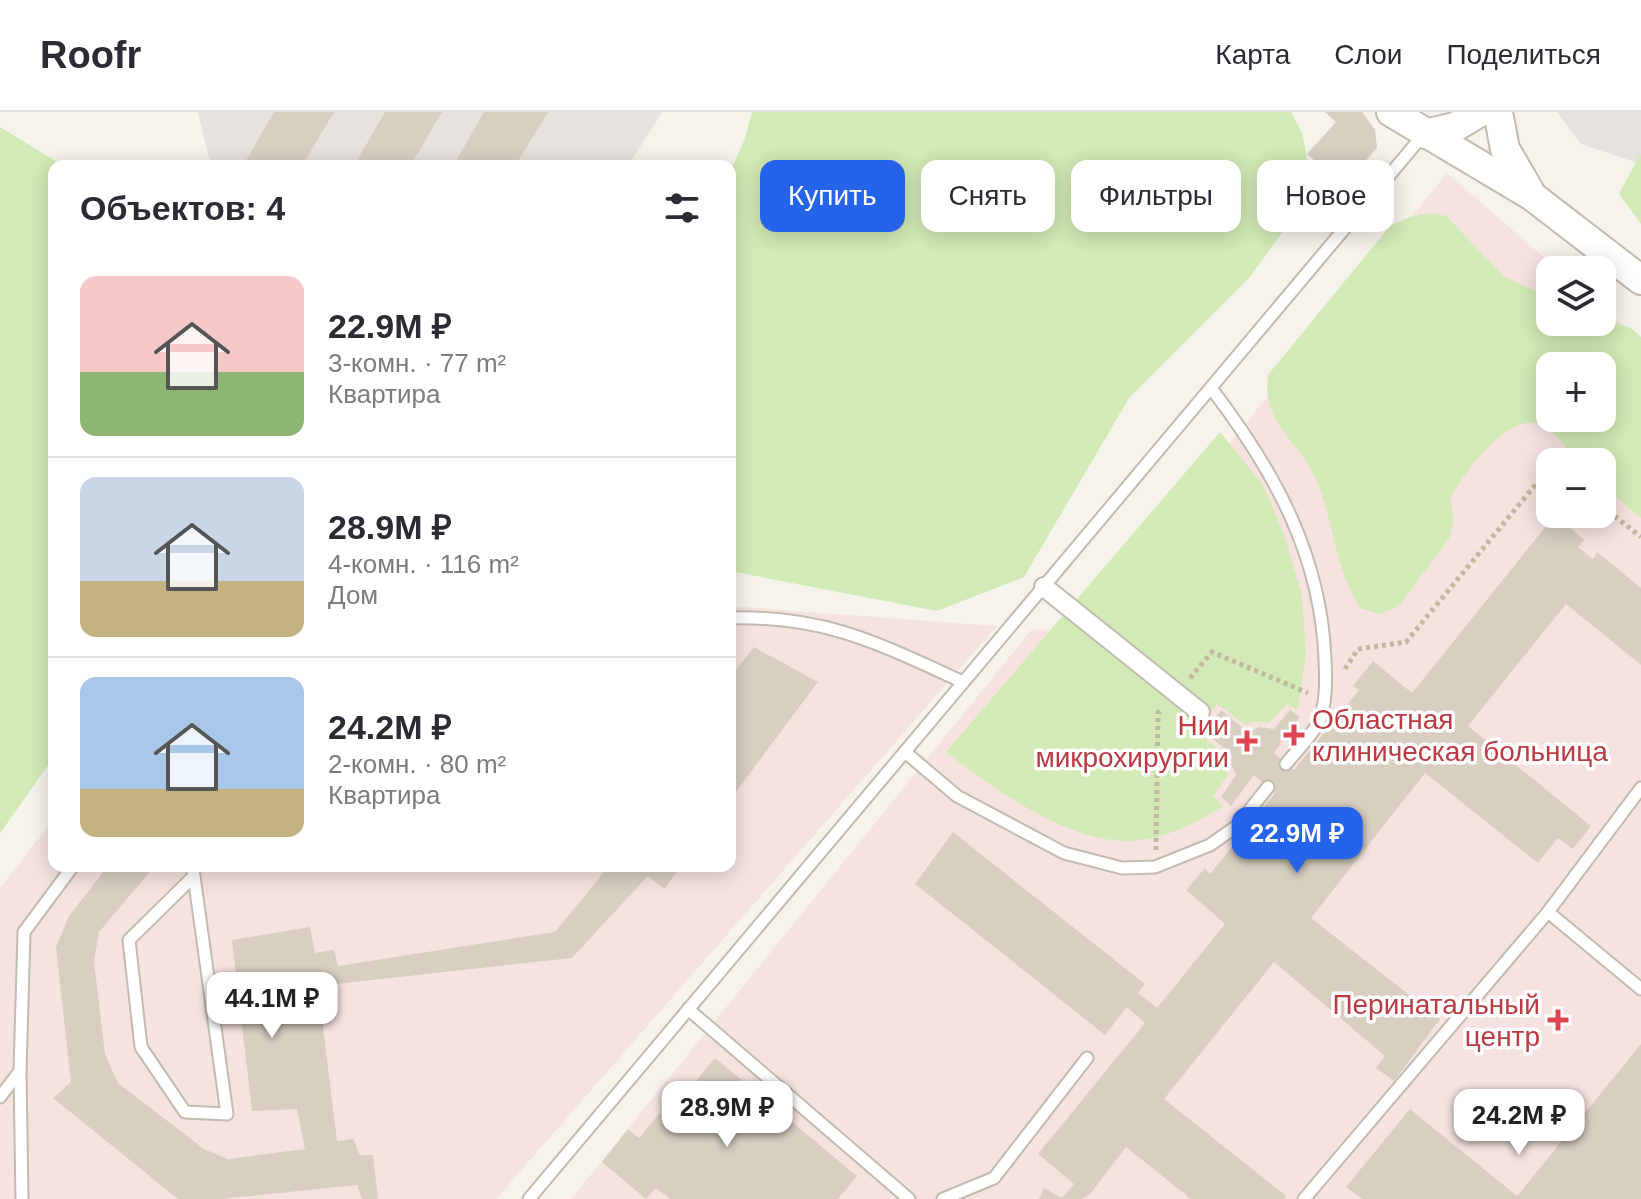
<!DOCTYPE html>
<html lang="ru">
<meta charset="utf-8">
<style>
body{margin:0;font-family:Arial,sans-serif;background:#f7f7f7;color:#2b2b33;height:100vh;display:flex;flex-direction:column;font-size:30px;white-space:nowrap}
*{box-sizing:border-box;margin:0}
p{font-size:26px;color:#7c7c81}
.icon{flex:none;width:44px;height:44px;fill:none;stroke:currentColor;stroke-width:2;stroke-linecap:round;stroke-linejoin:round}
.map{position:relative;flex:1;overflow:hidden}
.panel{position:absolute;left:48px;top:48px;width:688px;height:712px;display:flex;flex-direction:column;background:#fff;border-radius:16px;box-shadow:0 4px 20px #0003}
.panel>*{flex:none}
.banner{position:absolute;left:760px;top:48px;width:760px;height:72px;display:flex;gap:16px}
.fabs{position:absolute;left:1536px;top:144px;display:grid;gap:16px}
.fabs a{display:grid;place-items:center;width:80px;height:80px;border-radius:16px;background:#fff;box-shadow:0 4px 20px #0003;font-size:40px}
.price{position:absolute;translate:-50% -68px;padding:0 18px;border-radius:16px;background:#fff;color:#222;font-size:26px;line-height:52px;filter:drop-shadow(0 2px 4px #0008)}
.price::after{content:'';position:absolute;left:50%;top:48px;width:24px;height:18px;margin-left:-12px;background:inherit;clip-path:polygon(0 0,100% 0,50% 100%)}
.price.on{background:#2563eb;color:#fff}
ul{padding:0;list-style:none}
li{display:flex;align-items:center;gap:24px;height:200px;padding:0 32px}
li+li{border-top:2px solid #e1e1e2}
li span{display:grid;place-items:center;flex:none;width:224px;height:160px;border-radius:16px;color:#555}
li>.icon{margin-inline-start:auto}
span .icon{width:96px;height:96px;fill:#fffc;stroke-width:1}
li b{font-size:34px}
h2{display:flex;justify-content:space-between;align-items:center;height:96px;padding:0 32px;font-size:34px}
.chip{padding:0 28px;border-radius:16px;background:#fff;box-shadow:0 4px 20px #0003;font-size:28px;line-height:72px}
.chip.on{background:#2563eb;color:#fff}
header{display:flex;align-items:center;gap:48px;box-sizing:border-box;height:112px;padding:0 40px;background:#fff;border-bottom:2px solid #e1e1e2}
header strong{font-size:38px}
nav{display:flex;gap:44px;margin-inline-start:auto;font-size:28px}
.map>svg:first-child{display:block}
</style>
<header>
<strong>Roofr</strong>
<nav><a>Карта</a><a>Слои</a><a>Поделиться</a></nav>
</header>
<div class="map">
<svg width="1641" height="1087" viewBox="0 0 1641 1087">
<rect width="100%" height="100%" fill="#f6f3ec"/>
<g fill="#e6e2dd">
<polygon points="198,0 662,0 628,54 211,54"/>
<polygon points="1557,0 1641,0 1641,52 1581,32"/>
</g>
<g fill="#f6e3e0" fill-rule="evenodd">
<path d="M1447,61L1559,158H1550V210H1602V195L1641,229V1087H571L1032,517L1078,520ZM1550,254H1602V306H1550ZM1550,350H1602V402H1550Z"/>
<polygon points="730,494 997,514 496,1087 0,1087 0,776 54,707 54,754 730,754"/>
</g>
<g fill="#d2eab5" fill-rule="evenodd">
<polygon points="752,0 1291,0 1302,21 1313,78 1249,166 1129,286 1024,465 937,499 730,459 730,60 745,26"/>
<polygon points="0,15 64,54 54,54 54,645 0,721"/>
<polygon points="1640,43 1641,43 1641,112 1619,82"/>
<path d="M1433,101L1446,104L1505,165L1550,186V210H1602V207L1631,216L1641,225V406L1602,373V350H1577C1567,338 1553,314 1537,311C1504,304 1464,362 1450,386L1454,408L1449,427L1398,495L1379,502L1360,496C1335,457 1334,410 1316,367C1299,328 1261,312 1268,263L1390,114L1412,104ZM1602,254V306H1550V254Z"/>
<path d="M1220,320L1263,373L1285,425L1302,484L1306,544L1297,598L1287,592L1269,611L1253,609L1246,613L1217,592L1196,618L1224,642V656L1228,663L1213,684L1223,694C1196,711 1165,727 1132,729C1069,732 994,677 946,640Z"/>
</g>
<g fill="#d8cfc1">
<polygon points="274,0 334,0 302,54 243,54"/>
<polygon points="385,0 442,0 410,54 354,54"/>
<polygon points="484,0 548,0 515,54 453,54"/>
<polygon points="1325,0 1362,0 1375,18 1377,36 1343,74 1307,42 1336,10"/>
<polygon points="1555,403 1584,428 1578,435 1593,447 1597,440 1641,476 1641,553 1566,492 1468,614 1591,714 1573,737 1558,726 1538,751 1425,661 1311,806 1440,907 1394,969 1376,956 1385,944 1274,850 1164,987 1286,1084 1284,1087 1191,1087 1126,1035 1091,1081 1082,1087 1039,1087 1044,1076 1062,1086 1074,1072 1038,1042 1145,911 1127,895 1105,923 915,772 953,720 1145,872 1138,881 1157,896 1225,812 1186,778 1205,756 1210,762 1275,681 1254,663 1231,694 1221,685 1236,663 1231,653 1232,643 1205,620 1221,598 1248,620 1259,615 1274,617 1290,598 1300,605 1274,641 1294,658 1359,578 1353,574 1373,549 1412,581"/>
<polygon points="754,535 818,570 730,688 730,565"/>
<polygon points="108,754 153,756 99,820 94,849 105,942 118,971 204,1037 228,1047 305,1037 297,997 252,999 232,828 310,815 315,841 334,838 338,854 555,820 609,754 681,754 664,777 648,764 572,846 318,874 337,1029 354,1027 359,1043 373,1043 378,1087 362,1087 357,1073 221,1087 178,1087 53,986 71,970 56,835 69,804"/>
<polygon points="1641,932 1641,1087 1362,1087 1346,1075 1410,997 1517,1084"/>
<polygon points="715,946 857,1064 838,1087 670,1087 656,1076 646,1087 602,1050 628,1017 639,1026 660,1001 666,1006"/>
</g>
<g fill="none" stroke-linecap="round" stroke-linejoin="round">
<g stroke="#c2bbae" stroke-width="15">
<g id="service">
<path d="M1211,276C1273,357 1321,442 1325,547C1326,567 1327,595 1317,613C1309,627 1296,639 1286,652"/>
<path d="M730,506C825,503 880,532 963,570"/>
<polyline points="905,640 957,684 1064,741 1122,756 1155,755 1210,733 1237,714 1268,675"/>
<polyline points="192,754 194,764 227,1002 185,1000 141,935 129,828 194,764"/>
<polyline points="1548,800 1641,877"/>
<polyline points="688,897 909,1087"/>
<polyline points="0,985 20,959"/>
<polyline points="22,1087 20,959 24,820 73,754"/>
<polyline points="529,1087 1424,22"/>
<polyline points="943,1087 994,1066 1087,946"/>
<polyline points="1304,1087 1548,800 1641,676"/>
</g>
</g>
<g stroke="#c2bbae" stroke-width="22">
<polyline id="pedestrian" points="1044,475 1200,600"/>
</g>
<g stroke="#c2bbae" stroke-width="32">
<g id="tertiary">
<polyline points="1391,0 1532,84 1641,168"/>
<polyline points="1498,0 1505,37 1530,80"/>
<polyline points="1425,22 1455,15 1480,0"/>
</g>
</g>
<g stroke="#c4b79f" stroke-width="5" stroke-dasharray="4 4" stroke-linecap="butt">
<polyline points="1602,394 1641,425"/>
<polyline points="1345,557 1358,537 1406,530 1550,355"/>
<polyline points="1190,566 1212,540 1308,581"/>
<polyline points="1156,738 1158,601 1162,597"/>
</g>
<use href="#service" stroke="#fff" stroke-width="11"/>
<use href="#pedestrian" stroke="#fff" stroke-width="18"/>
<use href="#tertiary" stroke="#fff" stroke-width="28"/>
</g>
<g fill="#e0444e" stroke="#fff" stroke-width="3">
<path d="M1290 611h8v8h8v8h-8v8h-8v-8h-8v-8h8z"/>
<path d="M1243 617h8v8h8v8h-8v8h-8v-8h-8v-8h8z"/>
<path d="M1554 896h8v8h8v8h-8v8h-8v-8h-8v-8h8z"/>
</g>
<g text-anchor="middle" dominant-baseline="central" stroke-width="7" stroke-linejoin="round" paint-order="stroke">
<g font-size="28" fill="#be3a42" stroke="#fff" text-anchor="end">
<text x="1312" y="607" text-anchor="start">Областная<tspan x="1312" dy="32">клиническая больница</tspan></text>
<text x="1229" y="613">Нии<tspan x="1229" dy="32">микрохирургии</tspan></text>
<text x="1540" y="892">Перинатальный<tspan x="1540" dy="32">центр</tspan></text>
</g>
</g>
</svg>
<div class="fabs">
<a><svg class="icon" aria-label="layers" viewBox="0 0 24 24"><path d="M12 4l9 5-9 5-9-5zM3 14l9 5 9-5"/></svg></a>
<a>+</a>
<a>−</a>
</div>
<b class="price on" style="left:1297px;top:763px">22.9M ₽</b>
<b class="price" style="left:272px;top:928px">44.1M ₽</b>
<b class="price" style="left:727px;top:1037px">28.9M ₽</b>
<b class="price" style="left:1519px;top:1045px">24.2M ₽</b>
<div class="banner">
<a class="chip on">Купить</a>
<a class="chip">Снять</a>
<a class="chip">Фильтры</a>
<a class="chip">Новое</a>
</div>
<section class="panel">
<h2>Объектов: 4<svg class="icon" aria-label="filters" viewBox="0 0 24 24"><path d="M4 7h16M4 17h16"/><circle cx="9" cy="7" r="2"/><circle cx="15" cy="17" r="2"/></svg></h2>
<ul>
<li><span style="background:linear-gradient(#f6c9c9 60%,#8fb573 0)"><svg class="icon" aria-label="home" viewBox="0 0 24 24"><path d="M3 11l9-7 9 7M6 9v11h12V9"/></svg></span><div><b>22.9M ₽</b><p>3-комн. · 77 m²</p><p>Квартира</p></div></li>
<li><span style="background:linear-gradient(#c9d6e8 65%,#c2b280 0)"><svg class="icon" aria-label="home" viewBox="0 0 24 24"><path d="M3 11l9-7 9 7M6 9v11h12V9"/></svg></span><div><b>28.9M ₽</b><p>4-комн. · 116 m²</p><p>Дом</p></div></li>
<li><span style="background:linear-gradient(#a9c7e8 70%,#c2b280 0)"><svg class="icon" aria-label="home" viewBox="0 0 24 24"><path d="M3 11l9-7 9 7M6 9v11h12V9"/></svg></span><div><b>24.2M ₽</b><p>2-комн. · 80 m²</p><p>Квартира</p></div></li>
</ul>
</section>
</div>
